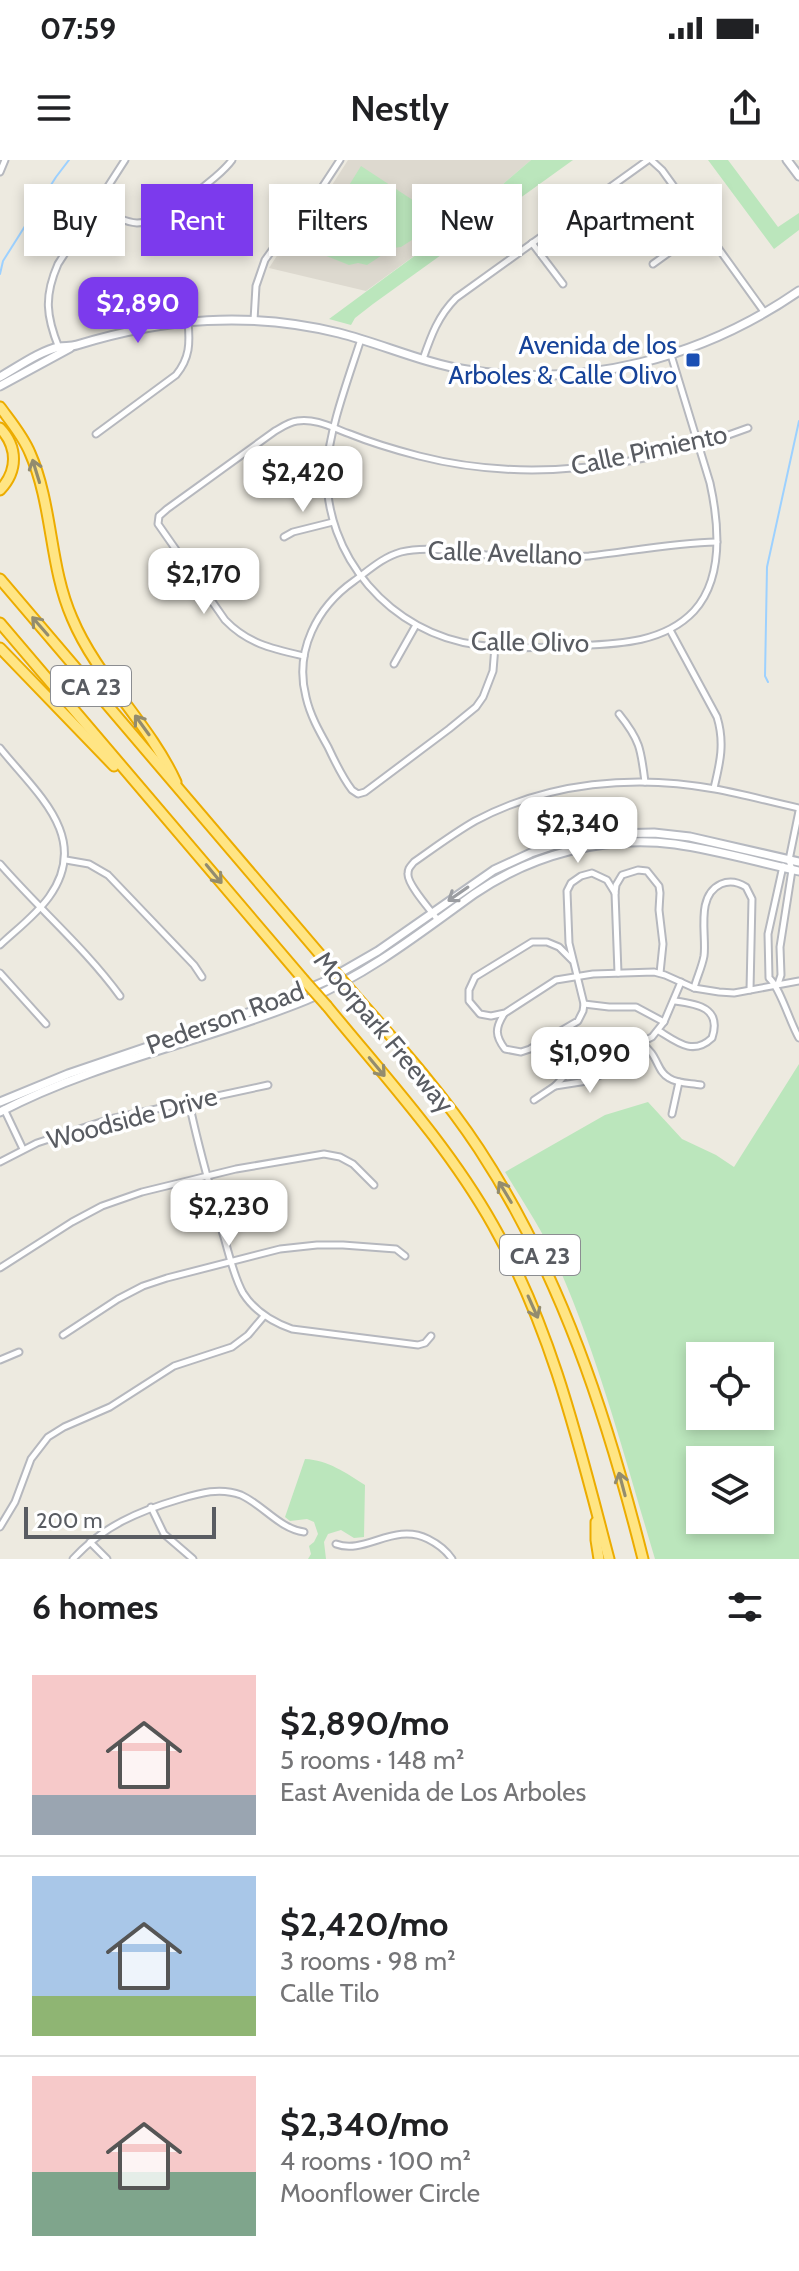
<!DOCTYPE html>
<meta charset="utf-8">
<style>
body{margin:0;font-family:Cabin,sans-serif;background:#f2f2f2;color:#202124;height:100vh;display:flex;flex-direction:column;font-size:30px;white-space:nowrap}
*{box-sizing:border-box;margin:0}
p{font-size:26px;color:#757577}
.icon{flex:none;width:44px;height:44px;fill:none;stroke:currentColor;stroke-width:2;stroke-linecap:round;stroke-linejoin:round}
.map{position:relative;height:1399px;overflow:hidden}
.drawer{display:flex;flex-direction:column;background:#fff;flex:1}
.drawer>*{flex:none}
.guide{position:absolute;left:24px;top:24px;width:752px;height:72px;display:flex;gap:16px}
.fabs{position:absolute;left:686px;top:1182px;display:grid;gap:16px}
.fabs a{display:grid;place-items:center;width:88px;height:88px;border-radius:0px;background:#fff;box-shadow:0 4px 12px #0003;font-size:40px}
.scale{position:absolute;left:24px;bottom:20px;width:192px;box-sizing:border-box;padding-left:8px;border:4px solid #595c62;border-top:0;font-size:22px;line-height:28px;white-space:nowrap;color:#595c62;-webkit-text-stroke:6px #fff;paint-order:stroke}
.price{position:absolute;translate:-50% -68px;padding:0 18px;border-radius:16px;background:#fff;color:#222;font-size:26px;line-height:52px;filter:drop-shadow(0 2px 4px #0008)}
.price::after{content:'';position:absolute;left:50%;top:48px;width:24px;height:18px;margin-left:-12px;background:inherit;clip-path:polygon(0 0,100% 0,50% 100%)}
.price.selected{background:#7c3aed;color:#fff}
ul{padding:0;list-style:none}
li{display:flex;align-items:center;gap:24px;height:200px;padding:0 32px}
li+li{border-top:2px solid #e0e0e0}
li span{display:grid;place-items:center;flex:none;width:224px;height:160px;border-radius:0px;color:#555}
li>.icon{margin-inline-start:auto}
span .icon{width:96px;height:96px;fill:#fffc;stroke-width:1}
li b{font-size:34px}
h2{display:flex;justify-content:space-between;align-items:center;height:96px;padding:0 32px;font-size:34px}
.tag{padding:0 28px;border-radius:0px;background:#fff;box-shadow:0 4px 12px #0003;font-size:28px;line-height:72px}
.tag.selected{background:#7c3aed;color:#fff}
.status{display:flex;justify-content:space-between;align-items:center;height:56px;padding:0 40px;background:#fff;direction:ltr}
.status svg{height:22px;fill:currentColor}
header{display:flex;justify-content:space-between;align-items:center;height:104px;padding:0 32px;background:#fff;font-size:36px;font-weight:600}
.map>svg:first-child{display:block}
</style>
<div class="status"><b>07:59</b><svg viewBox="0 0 49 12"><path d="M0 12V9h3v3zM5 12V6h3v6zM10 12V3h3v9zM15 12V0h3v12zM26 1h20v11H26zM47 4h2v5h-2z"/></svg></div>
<header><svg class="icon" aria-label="menu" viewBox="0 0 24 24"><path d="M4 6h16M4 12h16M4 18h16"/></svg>Nestly<svg class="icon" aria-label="share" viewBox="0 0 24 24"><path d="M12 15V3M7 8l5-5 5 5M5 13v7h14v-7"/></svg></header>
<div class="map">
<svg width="799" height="1399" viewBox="0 0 799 1399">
<rect width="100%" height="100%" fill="#edeae0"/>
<polygon fill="#ddd9cf" points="348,0 531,0 451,69 366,131 269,108 282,88 304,69"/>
<g fill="#bbe6bc" fill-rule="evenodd">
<polygon points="531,0 573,0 373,144 355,158 351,165 329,159 451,69"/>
<polygon points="708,0 728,0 778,67 799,53 799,70 774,89"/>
<polygon points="361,6 437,56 429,67 415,78 401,87 393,88 367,105 358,103 349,105 324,95 317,90 315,80"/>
<path d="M799,904V1399H655C625,1299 599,1198 557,1103C543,1071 523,1042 505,1012L605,955L648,942L682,979L716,995L734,1007ZM700,1196H760V1256H700ZM700,1300H760V1360H700Z"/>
<path d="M305,1299C328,1300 346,1313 365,1325L364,1377L354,1378L341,1370L328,1374L324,1382L326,1399H308L311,1394L309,1386L314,1382L318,1374L314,1362L307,1359L290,1361L285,1357Z"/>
</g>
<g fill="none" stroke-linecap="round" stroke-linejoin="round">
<g stroke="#9dd1ff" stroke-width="2">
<polyline points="0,114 3,101 56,17 69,0"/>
<polyline points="768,522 765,516 767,407 799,261"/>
</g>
<g stroke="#b6b8be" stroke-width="9">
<g id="street">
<polyline points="651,0 662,10 765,153"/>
<polyline points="0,12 5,0"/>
<path d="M96,45C109,52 122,62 137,63C160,63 219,18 232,0"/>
<polyline points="532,83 563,124"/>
<polyline points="653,104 703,68"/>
<polyline points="254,160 256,126 265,100 275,86 302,58 340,0"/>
<path d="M361,179C349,217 329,269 327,308C323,396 391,474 478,485C507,489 539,488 569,486C612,484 662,485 694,451C724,418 719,364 710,323L671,195"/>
<path d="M59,188C46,156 44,136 58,104L125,0"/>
<path d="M423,199C431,176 438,156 456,138L648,0"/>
<path d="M96,274L176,215C190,198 190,183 188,162"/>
<polyline points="284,377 293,372 333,362"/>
<path d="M670,470L717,557C725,583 720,603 714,628"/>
<path d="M495,486L493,511L483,537L476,547L449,569L365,632L358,634L352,630C342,617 335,602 328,587C319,571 310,555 306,537C294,491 317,447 354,421C369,410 383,397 401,392C435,383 485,398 522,398C544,397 567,398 589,396C632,391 674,383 717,382"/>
<path d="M304,496C273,489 248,484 225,460L158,364L159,356L167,349L275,271C282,267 289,262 297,261C316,258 333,268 350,274C372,283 396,290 419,296C528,324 644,307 748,268"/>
<polyline points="394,504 416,465"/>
<path d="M619,554C640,580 641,589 645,622"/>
<path d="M0,588C36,633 92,677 49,737C36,755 16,770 0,785"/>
<polyline points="66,700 89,704 108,715 194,805 202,817"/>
<path d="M0,704C39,749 85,788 120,836"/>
<path d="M783,706L768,774L769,818C780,827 790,863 799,878"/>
<path d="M438,760C431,751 407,724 408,714C408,708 410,707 414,702C434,688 454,673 475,661C548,622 635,614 715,629C743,634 771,642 799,648"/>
<polyline points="572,800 559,787 547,782 532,782 475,817 469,830 469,841 480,854 491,856 505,853 556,820 593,814 654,812 665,815 694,828 719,832 734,833 799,821"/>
<polyline points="0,813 46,864"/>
<polyline points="618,813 615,733 616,725 622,715 638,710 647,711 659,726 660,733 659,750 663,784 660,813"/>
<polyline points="778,824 781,815 780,787 792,710 789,700 799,651"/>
<path d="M694,828C697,817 702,807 704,796C707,775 695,736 721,724C730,720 738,722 746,727L752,739L750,830"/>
<polyline points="584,844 609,847 636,847 664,862"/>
<path d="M504,854C495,868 495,876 505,889L521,892L530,889L578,861L583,851L584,844L569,783L567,731L571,723L581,716L592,713L607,720L615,733"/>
<path d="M659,871C677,882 693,896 712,878C722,848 698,844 675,841"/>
<path d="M641,883C659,895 656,911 669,918C678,924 691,923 701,925"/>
<polyline points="555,926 587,921 605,913 630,894 640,883 652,877 664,862 681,822"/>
<polyline points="534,940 555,926 569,911 582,904 600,902 613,908"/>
<path d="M189,942C198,987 211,1030 223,1074C229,1093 233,1115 243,1133C255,1152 272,1162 292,1169L418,1185L425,1183L431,1176"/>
<polyline points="4,949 23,989"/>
<polyline points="672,954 679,922"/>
<polyline points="0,1002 37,983 110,959 268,925"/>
<polyline points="0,1108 72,1062 102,1046 142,1032 236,1009 324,994 340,997 353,1004 374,1025"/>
<polyline points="63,1175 118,1139 143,1126 167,1118 280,1089 317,1085 343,1085 396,1089 405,1096"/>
<polyline points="0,1200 19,1192"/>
<polyline points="151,1347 164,1374 193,1399"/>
<polyline points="0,1367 15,1342 31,1299 48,1277 64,1267 110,1247 174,1206 232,1187 248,1175 264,1156"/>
<polyline points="90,1382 107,1399"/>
<path d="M336,1384C365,1395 394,1362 428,1379C438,1384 446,1390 452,1399"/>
<path d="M73,1399C103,1366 139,1351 180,1339C200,1333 220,1327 241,1335C263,1345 280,1369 304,1372"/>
</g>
</g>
<g stroke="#b6b9c0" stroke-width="11">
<g id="secondary">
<polyline points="787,0 799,16"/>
<path d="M0,217C18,207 40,191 59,187C66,186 71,187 77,185C165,158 249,151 339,173C382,184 423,203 467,210C584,229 702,198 799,131"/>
<polyline points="0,226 70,188"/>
<polyline points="0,942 68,914 268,846 326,821 378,791 494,710 531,693 561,683 609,674 654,673 690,677 799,702"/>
<path d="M0,952C95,902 206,881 306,840C368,814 420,773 474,734C532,694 605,675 675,684C717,690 758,702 799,711"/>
</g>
</g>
<g stroke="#ecac00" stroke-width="13">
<g id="highway">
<path d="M0,247C11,262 23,276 30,293C53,345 49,406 72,458C97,518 149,563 176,622"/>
<path d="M0,268C18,287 18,311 0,330"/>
<polyline points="0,419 329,805"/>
<polyline points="0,463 303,819"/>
<polyline points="0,488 114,606"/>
<path d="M353,833C397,883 443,934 479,989C561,1114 607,1256 643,1399"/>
<path d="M327,846C385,917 448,985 493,1065C552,1169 579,1285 609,1399"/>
<polyline points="596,1362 596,1380 599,1399"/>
</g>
</g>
<use href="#street" stroke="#fff" stroke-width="5"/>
<use href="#secondary" stroke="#fff" stroke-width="7"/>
<use href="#highway" stroke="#ffe584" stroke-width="9"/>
<g stroke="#ecac00" stroke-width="13" stroke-linecap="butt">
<g id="highway-bridge">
<polyline points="329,805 353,833"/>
<polyline points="303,819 327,846"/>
</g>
</g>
<use href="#highway-bridge" stroke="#ffe584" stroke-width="9"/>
</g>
<defs><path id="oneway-shaft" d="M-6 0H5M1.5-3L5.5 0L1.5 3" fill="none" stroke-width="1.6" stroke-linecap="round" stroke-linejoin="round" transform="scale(2)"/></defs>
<g stroke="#938c6e">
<use href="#oneway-shaft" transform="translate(36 311) rotate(-107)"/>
<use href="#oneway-shaft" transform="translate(40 466) rotate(-131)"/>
<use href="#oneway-shaft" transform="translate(142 565) rotate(-126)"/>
<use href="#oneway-shaft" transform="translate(214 714) rotate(50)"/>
<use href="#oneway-shaft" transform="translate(377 907) rotate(50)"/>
<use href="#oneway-shaft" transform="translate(505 1032) rotate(-121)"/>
<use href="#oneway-shaft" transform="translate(533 1147) rotate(66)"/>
<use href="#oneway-shaft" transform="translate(622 1324) rotate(-105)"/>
</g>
<use stroke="#9b9da1" href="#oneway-shaft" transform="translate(458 734) rotate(145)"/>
<rect fill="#1a4fb4" stroke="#fff" stroke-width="3" x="685" y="192" width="16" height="16" rx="4"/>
<g text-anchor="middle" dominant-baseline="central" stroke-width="7" stroke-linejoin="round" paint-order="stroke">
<g fill="#fff" stroke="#8b8d91" stroke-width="2">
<rect x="51" y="506" width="80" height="40" rx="6"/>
<rect x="500" y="1075" width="80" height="40" rx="6"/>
</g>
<g font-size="24" font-weight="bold" fill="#595c62">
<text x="91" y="526">CA 23</text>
<text x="540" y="1095">CA 23</text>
</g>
<g font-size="26" fill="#164399" stroke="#fff" text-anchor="end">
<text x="677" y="185">Avenida de los<tspan x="677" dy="30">Arboles &amp; Calle Olivo</tspan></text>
</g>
<g font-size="26" fill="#595c62" stroke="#fff">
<text transform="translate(649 290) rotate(-12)">Calle Pimiento</text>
<text transform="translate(505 393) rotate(2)">Calle Avellano</text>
<text transform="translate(530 482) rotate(1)">Calle Olivo</text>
<text transform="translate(225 858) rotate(-20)">Pederson Road</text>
<text transform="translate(384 872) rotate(50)">Moorpark Freeway</text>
<text transform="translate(132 958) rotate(-15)">Woodside Drive</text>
</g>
</g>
</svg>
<div class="fabs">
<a><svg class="icon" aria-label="locate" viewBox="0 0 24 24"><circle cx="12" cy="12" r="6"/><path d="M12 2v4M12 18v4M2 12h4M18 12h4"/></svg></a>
<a><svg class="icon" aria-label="layers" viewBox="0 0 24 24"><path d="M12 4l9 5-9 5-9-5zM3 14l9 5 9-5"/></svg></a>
</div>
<div class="scale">200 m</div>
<b class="price selected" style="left:138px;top:185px">$2,890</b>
<b class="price" style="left:303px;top:354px">$2,420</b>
<b class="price" style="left:204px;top:456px">$2,170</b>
<b class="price" style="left:578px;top:705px">$2,340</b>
<b class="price" style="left:590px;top:935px">$1,090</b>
<b class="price" style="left:229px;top:1088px">$2,230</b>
<div class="guide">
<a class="tag">Buy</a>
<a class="tag selected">Rent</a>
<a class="tag">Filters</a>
<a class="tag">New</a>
<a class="tag">Apartment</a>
</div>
</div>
<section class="drawer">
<h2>6 homes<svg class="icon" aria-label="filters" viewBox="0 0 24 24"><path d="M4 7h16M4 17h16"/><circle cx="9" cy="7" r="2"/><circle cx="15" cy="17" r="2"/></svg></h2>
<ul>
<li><span style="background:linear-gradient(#f6c9c9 75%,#9aa5b1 0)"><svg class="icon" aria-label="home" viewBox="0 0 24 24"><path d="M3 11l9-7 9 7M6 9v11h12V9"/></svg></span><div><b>$2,890/mo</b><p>5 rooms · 148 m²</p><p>East Avenida de Los Arboles</p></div></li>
<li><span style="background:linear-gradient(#a9c7e8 75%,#8fb573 0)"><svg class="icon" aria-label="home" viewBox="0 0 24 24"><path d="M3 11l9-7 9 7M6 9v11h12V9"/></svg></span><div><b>$2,420/mo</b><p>3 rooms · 98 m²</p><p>Calle Tilo</p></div></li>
<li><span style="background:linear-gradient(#f6c9c9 60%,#7fa58c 0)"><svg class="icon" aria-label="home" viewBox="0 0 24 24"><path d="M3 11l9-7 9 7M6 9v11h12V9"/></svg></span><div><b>$2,340/mo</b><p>4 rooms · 100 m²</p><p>Moonflower Circle</p></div></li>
</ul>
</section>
